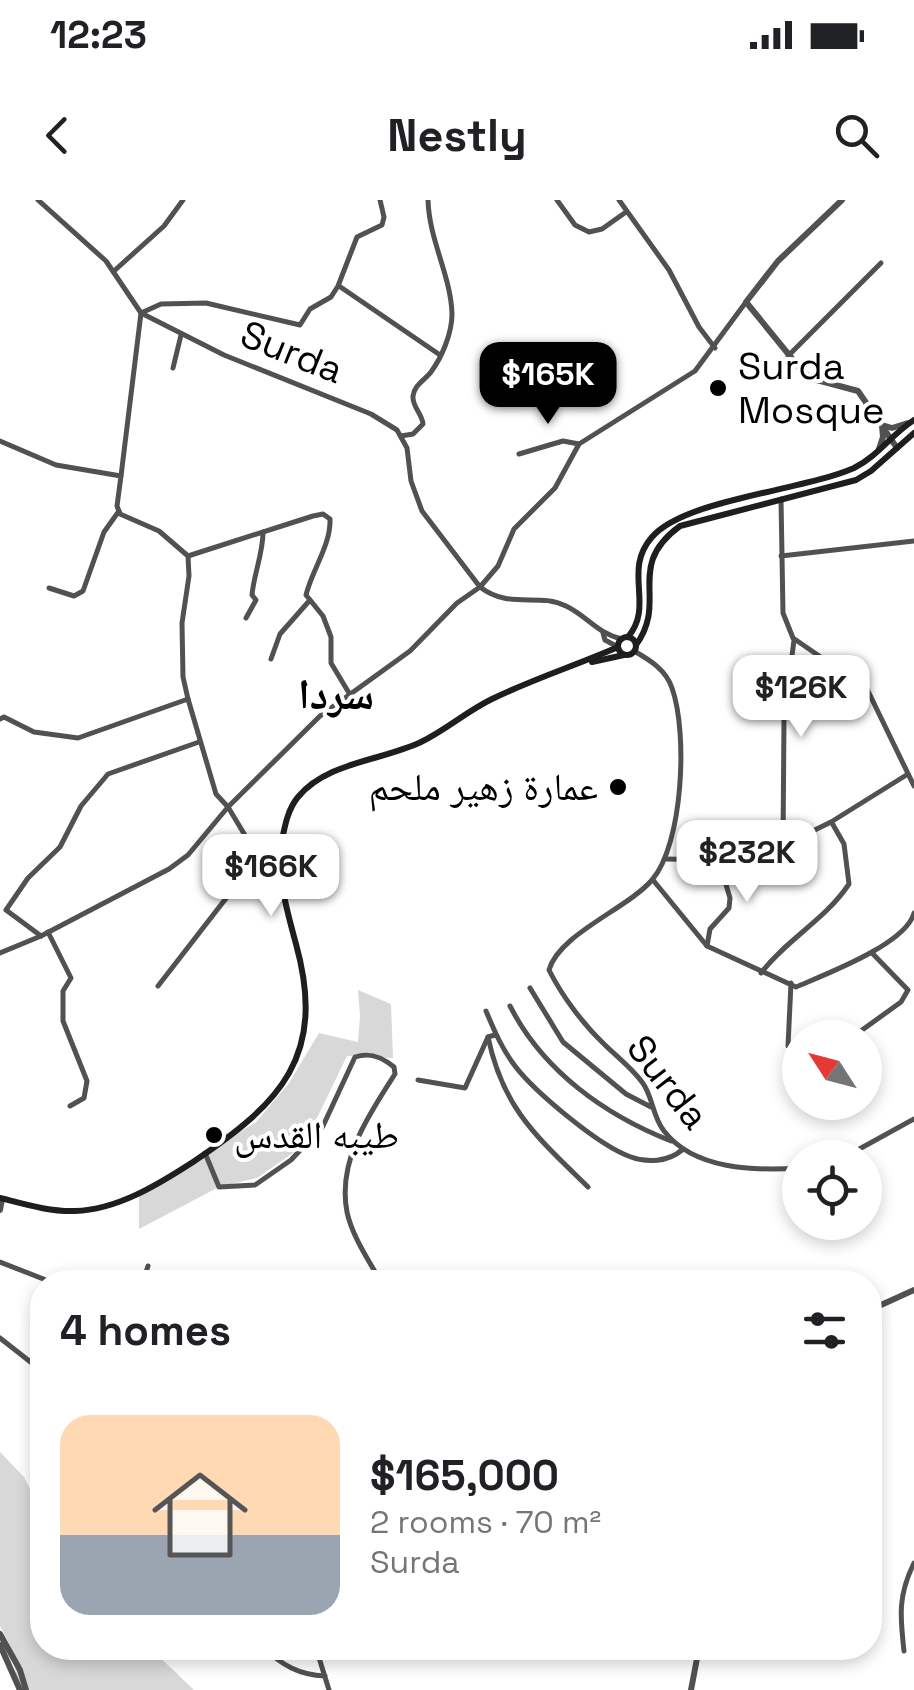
<!DOCTYPE html>
<meta charset="utf-8">
<style>
body{margin:0;font-family:"Space Grotesk","Noto Naskh Arabic",sans-serif;background:#f2f2f2;color:#202124;height:100vh;display:flex;flex-direction:column;font-size:38px;white-space:nowrap}
*{box-sizing:border-box;margin:0}
p{font-size:32px;color:#757577}
.icon{flex:none;width:55px;height:55px;fill:none;stroke:currentColor;stroke-width:2;stroke-linecap:round;stroke-linejoin:round}
.map{position:relative;flex:1;overflow:hidden}
.details{position:absolute;left:30px;top:1070px;width:852px;height:390px;display:flex;flex-direction:column;background:#fff;border-radius:40px;box-shadow:0 5px 15px #0003}
.details>*{flex:none}
.needle{width:65px;rotate:306deg}
.fabs{position:absolute;left:782px;top:820px;display:grid;gap:20px}
.fabs a{display:grid;place-items:center;width:100px;height:100px;border-radius:50%;background:#fff;box-shadow:0 5px 15px #0003;font-size:50px}
.price{position:absolute;translate:-50% -85px;padding:0 22px;border-radius:20px;background:#fff;color:#222;font-size:32px;line-height:65px;filter:drop-shadow(0 2px 5px #0008)}
.price::after{content:'';position:absolute;left:50%;top:60px;width:30px;height:22px;margin-left:-15px;background:inherit;clip-path:polygon(0 0,100% 0,50% 100%)}
.price.on{background:#000;color:#fff}
ul{padding:0;list-style:none}
li{display:flex;align-items:center;gap:30px;height:250px;padding:0 30px}
li+li{border-top:2px solid #e0e0e0}
li span{display:grid;place-items:center;flex:none;width:280px;height:200px;border-radius:30px;color:#555}
li>.icon{margin-inline-start:auto}
span .icon{width:120px;height:120px;fill:#fffc;stroke-width:1}
li b{font-size:42px}
h2{display:flex;justify-content:space-between;align-items:center;height:120px;padding:0 30px;font-size:42px}
.status{display:flex;justify-content:space-between;align-items:center;height:70px;padding:0 50px;background:#fff;direction:ltr}
.status svg{height:28px;fill:currentColor}
header{display:flex;justify-content:space-between;align-items:center;height:130px;padding:0 30px;background:#fff;font-size:45px;font-weight:800}
.map>svg:first-child{display:block}
</style>
<div class="status"><b>12:23</b><svg viewBox="0 0 49 12"><path d="M0 12V9h3v3zM5 12V6h3v6zM10 12V3h3v9zM15 12V0h3v12zM26 1h20v11H26zM47 4h2v5h-2z"/></svg></div>
<header><svg class="icon" aria-label="back" viewBox="0 0 24 24"><path d="M15 5l-7 7 7 7"/></svg>Nestly<svg class="icon" aria-label="search" viewBox="0 0 24 24"><circle cx="10" cy="10" r="6"/><path d="M15 15l6 6"/></svg></header>
<div class="map">
<svg width="914" height="1490" viewBox="0 0 914 1490">
<rect width="100%" height="100%" fill="#fff"/>
<g fill="#d8d8d8">
<polygon points="358,790 391,804 393,858 347,856 316,920 293,953 257,978 219,987 139,1029 139,993 256,922 289,883 319,833 358,842 360,816"/>
<polygon points="0,1252 24,1277 42,1313 42,1448 150,1448 194,1490 19,1490 11,1447 0,1426"/>
</g>
<g fill="none" stroke-linecap="round" stroke-linejoin="round">
<g stroke="#515151" stroke-width="5">
<path d="M38,0L106,61L141,113L224,155L371,214L397,230L407,248L411,281L422,311L480,387C510,410 538,392 566,406C587,416 598,434 622,439"/>
<polyline points="557,0 575,25 589,32 602,29 626,12"/>
<polyline points="619,0 669,70 699,127 715,148"/>
<polyline points="114,71 164,26 183,0"/>
<polyline points="339,86 440,155"/>
<polyline points="788,156 881,63"/>
<polyline points="173,168 181,135"/>
<path d="M401,236L413,234L423,224C422,213 412,207 413,196C414,185 425,180 431,172C442,157 452,133 452,114C451,76 429,40 428,0"/>
<polyline points="0,241 56,265 121,276 117,306 120,314 159,331 188,356 189,376 182,423 183,477 188,499 216,594 228,607 258,657 280,653"/>
<polyline points="519,254 563,241 579,244"/>
<polyline points="121,276 141,113 161,104 206,103 300,125 310,109 331,97 338,86 357,37 382,25 384,17 380,0"/>
<polyline points="781,299 783,413 793,438 867,489 914,586"/>
<path d="M188,356L313,316L323,314L330,319C331,345 312,370 306,395L323,416L331,437V463L349,493"/>
<polyline points="781,356 914,341"/>
<polyline points="49,388 74,396 83,391 104,332 119,311"/>
<path d="M246,418L256,400L252,395C254,373 263,354 263,332"/>
<polyline points="603,433 605,440 618,447"/>
<path d="M634,451C650,460 666,470 672,488C688,533 683,644 652,680C627,709 559,734 549,770C562,796 583,824 604,844C616,856 632,868 642,882C653,896 652,916 664,931C694,970 755,971 800,968"/>
<polyline points="271,459 280,434 310,400"/>
<polyline points="0,519 4,517 34,532 78,538 188,499"/>
<polyline points="783,646 784,519 794,440"/>
<polyline points="666,659 752,661 831,622 908,574"/>
<path d="M653,680L707,746L796,787C826,774 906,744 914,713"/>
<polyline points="48,732 71,778 63,791 63,821 87,881 84,898 70,906"/>
<polyline points="41,736 6,710 28,678 60,647 81,606 108,574 199,542"/>
<polyline points="707,746 710,729 729,708 730,698 719,661"/>
<polyline points="0,753 41,736 169,669 188,655 228,607 320,516 410,451 457,403 480,387 498,366 514,329 555,288 579,244 695,171 746,102"/>
<path d="M761,773C787,739 825,720 849,684L844,644L832,623"/>
<polyline points="791,783 788,846 800,847"/>
<polyline points="158,786 258,657"/>
<polyline points="530,788 563,842 626,894 651,907"/>
<path d="M510,806C543,871 605,915 671,941"/>
<path d="M486,811C494,830 502,849 515,866C535,892 599,946 631,957C647,963 668,962 682,950"/>
<path d="M495,835L488,837C503,909 537,937 588,987"/>
<polyline points="851,838 901,802 908,790 872,753"/>
<polyline points="418,880 465,888 488,837"/>
<path d="M205,953L219,987L255,985L291,960L323,926L355,857C370,852 382,857 394,867L395,874C369,914 337,961 347,1012C352,1036 369,1061 381,1082"/>
<polyline points="843,958 914,919"/>
<polyline points="0,1062 51,1082"/>
<polyline points="143,1082 148,1066"/>
<polyline points="0,1138 42,1171"/>
<path d="M264,1448C282,1465 299,1475 325,1476"/>
<polyline points="316,1448 329,1490"/>
<path d="M904,1451C900,1416 898,1395 914,1363"/>
</g>
<g stroke="#515151" stroke-width="6">
<polyline points="842,0 778,61 746,102 803,172 813,179 858,191 897,248"/>
<polyline points="879,249 883,237 882,225 892,228 908,223"/>
<polyline points="0,1010 2,999"/>
<polyline points="870,1110 914,1090"/>
<polyline points="0,1434 20,1470 26,1490"/>
<polyline points="0,1445 20,1490"/>
<polyline points="691,1490 699,1448"/>
</g>
<g stroke="#1e1e1e" stroke-width="6">
<path d="M628,437C655,405 622,371 652,337C685,299 802,291 854,268C878,256 892,234 914,220"/>
<circle cx="627" cy="446" r="9"/>
<path d="M636,445C669,400 624,367 680,326L856,280L871,271L914,233"/>
<polyline points="592,462 624,455"/>
<path d="M0,998C24,1004 50,1012 75,1011C117,1010 159,984 193,962C281,903 327,856 296,744C287,711 276,674 282,640C285,625 288,609 298,597C327,562 381,561 421,542C446,530 467,511 492,499C533,479 577,465 618,447"/>
</g>
</g>
<g fill="#000" stroke="#fff" stroke-width="4">
<circle cx="718" cy="188" r="10"/>
<circle cx="618" cy="587" r="10"/>
<circle cx="214" cy="935" r="10"/>
</g>
<g text-anchor="middle" dominant-baseline="central" stroke-width="8" stroke-linejoin="round" paint-order="stroke">
<g font-size="38" fill="#000" stroke="#fff">
<text transform="translate(292 152) rotate(22)">Surda</text>
<text transform="translate(668 882) rotate(52)">Surda</text>
</g>
<g font-size="38" fill="#000" stroke="#fff" text-anchor="start">
<text x="738" y="166">Surda<tspan x="738" dy="44">Mosque</tspan></text>
<text x="598" y="587" text-anchor="end">عمارة زهير ملحم</text>
<text x="234" y="935">طيبه القدس</text>
</g>
<g font-size="42" font-weight="bold" fill="#000" stroke="#fff">
<text x="336" y="494">سردا</text>
</g>
</g>
</svg>
<div class="fabs">
<a><svg class="needle" viewBox="-14 -14 28 28"><path d="M0-13l5 13h-10z" fill="#e53935"/><path d="M0 13l5-13h-10z" fill="#757577"/></svg></a>
<a><svg class="icon" aria-label="locate" viewBox="0 0 24 24"><circle cx="12" cy="12" r="6"/><path d="M12 2v4M12 18v4M2 12h4M18 12h4"/></svg></a>
</div>
<b class="price on" style="left:548px;top:227px">$165K</b>
<b class="price" style="left:801px;top:540px">$126K</b>
<b class="price" style="left:747px;top:705px">$232K</b>
<b class="price" style="left:271px;top:719px">$166K</b>
<section class="details">
<h2>4 homes<svg class="icon" aria-label="filters" viewBox="0 0 24 24"><path d="M4 7h16M4 17h16"/><circle cx="9" cy="7" r="2"/><circle cx="15" cy="17" r="2"/></svg></h2>
<ul>
<li><span style="background:linear-gradient(#ffd9b3 60%,#9aa5b1 0)"><svg class="icon" aria-label="home" viewBox="0 0 24 24"><path d="M3 11l9-7 9 7M6 9v11h12V9"/></svg></span><div><b>$165,000</b><p>2 rooms · 70 m²</p><p>Surda</p></div></li>
</ul>
</section>
</div>
